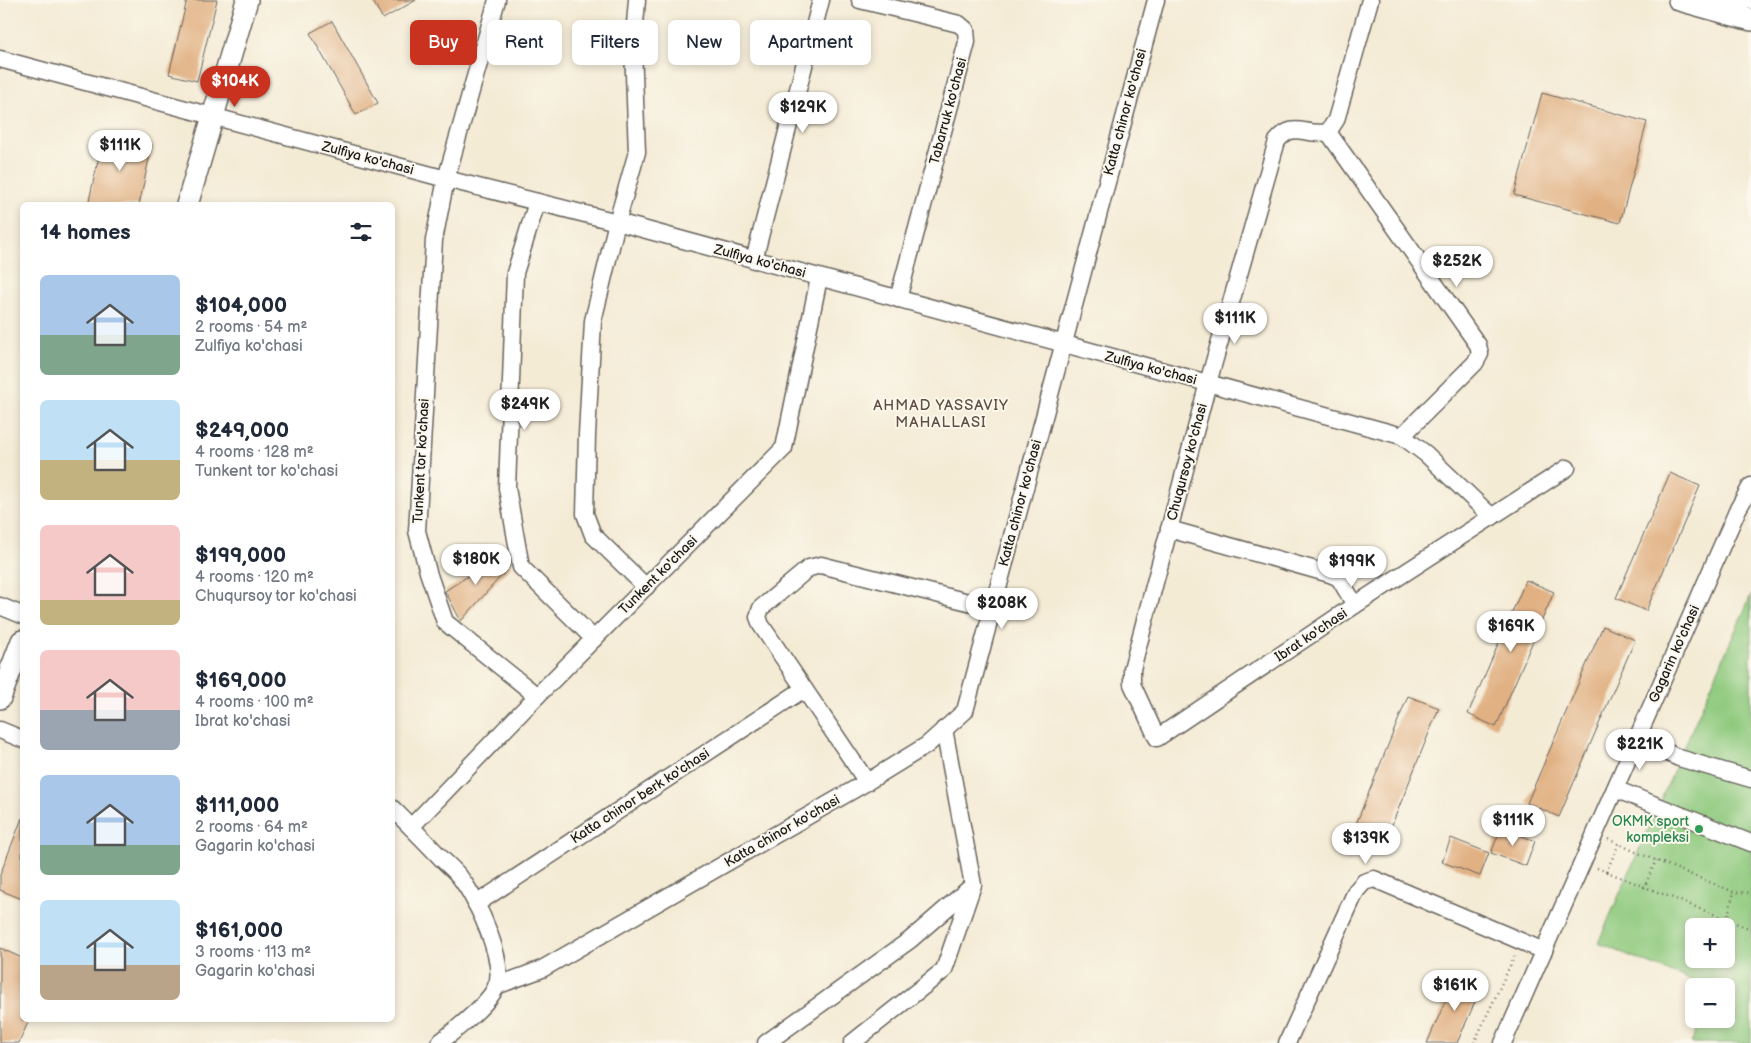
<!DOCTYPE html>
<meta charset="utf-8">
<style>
body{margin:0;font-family:"Balsamiq Sans",sans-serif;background:#f6f6f7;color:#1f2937;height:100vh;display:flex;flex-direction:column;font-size:19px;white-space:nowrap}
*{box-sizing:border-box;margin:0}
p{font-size:16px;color:#747a83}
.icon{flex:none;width:28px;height:28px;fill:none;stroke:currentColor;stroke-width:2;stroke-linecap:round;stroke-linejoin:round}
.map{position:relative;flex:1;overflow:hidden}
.side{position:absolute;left:20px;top:202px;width:375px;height:820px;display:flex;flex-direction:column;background:#fff;border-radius:8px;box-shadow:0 2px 8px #0003}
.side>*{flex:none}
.guide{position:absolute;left:410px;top:20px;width:475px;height:45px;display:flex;gap:10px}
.fabs{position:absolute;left:1685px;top:918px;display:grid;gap:10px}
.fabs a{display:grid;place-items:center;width:50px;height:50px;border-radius:8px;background:#fff;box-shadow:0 2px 8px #0003;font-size:25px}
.price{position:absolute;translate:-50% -42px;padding:0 11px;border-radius:18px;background:#fff;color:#222;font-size:16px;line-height:32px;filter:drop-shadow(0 1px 2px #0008)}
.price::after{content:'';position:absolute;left:50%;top:30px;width:15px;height:11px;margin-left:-8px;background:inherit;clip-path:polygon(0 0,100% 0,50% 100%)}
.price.active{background:#c8321e;color:#fff}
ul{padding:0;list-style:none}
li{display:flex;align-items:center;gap:15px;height:125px;padding:0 20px}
li span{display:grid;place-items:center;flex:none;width:140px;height:100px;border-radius:8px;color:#555}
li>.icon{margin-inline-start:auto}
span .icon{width:60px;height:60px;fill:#fffc;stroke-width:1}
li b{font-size:21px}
h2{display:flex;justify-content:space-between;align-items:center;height:60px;padding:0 20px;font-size:21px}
.tag{padding:0 18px;border-radius:8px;background:#fff;box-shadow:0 2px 8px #0003;font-size:18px;line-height:45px}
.tag.active{background:#c8321e;color:#fff}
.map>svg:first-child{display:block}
</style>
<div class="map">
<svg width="1751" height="1043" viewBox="0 0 1751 1043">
<rect width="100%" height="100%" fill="#fbf7ec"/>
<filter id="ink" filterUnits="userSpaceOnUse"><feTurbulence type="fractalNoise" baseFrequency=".02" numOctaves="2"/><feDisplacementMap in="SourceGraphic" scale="10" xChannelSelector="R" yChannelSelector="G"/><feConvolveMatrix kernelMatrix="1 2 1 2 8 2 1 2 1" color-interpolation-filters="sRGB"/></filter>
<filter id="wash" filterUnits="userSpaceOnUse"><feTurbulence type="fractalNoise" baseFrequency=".0096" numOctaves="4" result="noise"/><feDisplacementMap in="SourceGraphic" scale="20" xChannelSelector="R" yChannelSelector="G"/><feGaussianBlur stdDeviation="1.12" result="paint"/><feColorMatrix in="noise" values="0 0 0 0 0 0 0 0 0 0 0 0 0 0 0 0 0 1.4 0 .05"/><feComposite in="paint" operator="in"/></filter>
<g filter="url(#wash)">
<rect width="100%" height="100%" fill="#f4ebd5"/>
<path fill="#90ca7f" stroke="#56734e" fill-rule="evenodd" d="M1751,595V1043H1691L1702,1019H1726V986H1705L1598,943ZM1694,926H1726V959H1694Z"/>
<g id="blocks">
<g fill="#e1b183">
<polygon points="187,0 217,0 197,81 169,74"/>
<polygon points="372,0 416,0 383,19"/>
<polygon points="332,21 378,103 356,115 310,33"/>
<polygon points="1542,93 1647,122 1620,223 1514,195"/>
<polygon points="104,134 152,145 139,205 88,205"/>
<polygon points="1670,473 1700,486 1646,611 1616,598"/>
<polygon points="502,554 510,566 461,621 445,591"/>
<polygon points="1526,580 1554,592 1496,727 1468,714"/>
<polygon points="1603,626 1635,640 1559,817 1527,803"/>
<polygon points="1408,696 1439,708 1387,837 1356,824"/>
<polygon points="22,818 22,899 0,890 0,875"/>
<polygon points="1501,828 1535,841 1526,866 1491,853"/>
<polygon points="1451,838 1489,853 1480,876 1442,862"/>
<polygon points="0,948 22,958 22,1020 29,1020 19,1043 0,1043"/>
<polygon points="1457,975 1482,986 1457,1043 1427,1043"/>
</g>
</g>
</g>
<g filter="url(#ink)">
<use href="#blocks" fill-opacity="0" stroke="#68645d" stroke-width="1"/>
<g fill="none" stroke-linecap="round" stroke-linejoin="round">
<g stroke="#68645d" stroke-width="19">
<g id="minor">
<polyline points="497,0 446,179 434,240 417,531 428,572 445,622 537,696"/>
<polyline points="637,0 633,48 637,152 617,222 593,321 587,435 585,514 593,535 646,587"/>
<polyline points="860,0 959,24 966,30 967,42 898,299"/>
<path d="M1370,0L1336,120L1328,132C1305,137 1294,120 1277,141L1208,383L1132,669V684L1157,738L1355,605L1567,468"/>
<polyline points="1709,7 1751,0"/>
<polyline points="0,59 446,179 617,222 1402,436 1426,454 1492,517"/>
<polyline points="1328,132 1478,345 1480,354 1475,363 1402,436"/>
<polyline points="537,202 515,273 507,488 521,567 594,639"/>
<polyline points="754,260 821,0"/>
<polyline points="1169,529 1330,574 1339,578 1355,605"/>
<polyline points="0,606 22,615"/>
<polyline points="0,730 22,739"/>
<polyline points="1637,739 1679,758 1751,779"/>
<polyline points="867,782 761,625 758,617 761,608 809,568 821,565 992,608"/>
<polyline points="1615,789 1751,843"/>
<path d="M392,808C409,825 425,841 441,858C448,865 457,872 462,880C477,900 507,963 496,987C488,1005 454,1031 439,1043"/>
<polyline points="411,827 537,696 784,448 819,278"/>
<polyline points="476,904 804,689"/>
<polyline points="496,986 542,969 867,782 927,745 965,711 1156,0"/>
<polyline points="766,1043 910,940 971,887"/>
<polyline points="852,1043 944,970 973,885 944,729"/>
<polyline points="1287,1043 1356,891 1364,882 1374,879 1544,951"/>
<polyline points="1503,1043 1738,509 1751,486"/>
</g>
</g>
<g stroke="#68645d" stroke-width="24">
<g id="major">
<polyline points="1679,0 1751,20"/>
<polyline points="187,205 247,0"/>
<polyline points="0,698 22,641"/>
</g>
</g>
<g stroke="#68645d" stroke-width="2.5" stroke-dasharray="1 4" stroke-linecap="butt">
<polyline points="1608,839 1638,853 1734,892 1751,893"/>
<polyline points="1597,868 1751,929"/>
<polyline points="1606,872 1619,844"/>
<polyline points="1644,888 1656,860"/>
<polyline points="1727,920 1734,892"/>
<polyline points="1474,1043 1515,955"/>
</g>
<use href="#minor" stroke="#fff" stroke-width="16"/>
<use href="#major" stroke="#fff" stroke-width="21"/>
</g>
</g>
<circle fill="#2e9e5b" stroke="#fbf7ec" stroke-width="2" cx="1699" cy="829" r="5"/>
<g text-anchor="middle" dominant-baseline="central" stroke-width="4" stroke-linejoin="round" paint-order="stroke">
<g font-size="14" fill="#1c1c1c" stroke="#fbf7ec">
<text transform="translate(948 111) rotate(-75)">Tabarruk ko'chasi</text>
<text transform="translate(1125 112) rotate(-75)">Katta chinor ko'chasi</text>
<text transform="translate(368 158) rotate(15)">Zulfiya ko'chasi</text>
<text transform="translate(760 261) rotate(15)">Zulfiya ko'chasi</text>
<text transform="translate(1151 368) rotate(15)">Zulfiya ko'chasi</text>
<text transform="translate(421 461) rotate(-87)">Tunkent tor ko'chasi</text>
<text transform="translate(1187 462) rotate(-75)">Chuqursoy ko'chasi</text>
<text transform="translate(1020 503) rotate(-75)">Katta chinor ko'chasi</text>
<text transform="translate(658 575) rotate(-45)">Tunkent ko'chasi</text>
<text transform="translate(1311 635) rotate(-34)">Ibrat ko'chasi</text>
<text transform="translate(1674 654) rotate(-66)">Gagarin ko'chasi</text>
<text transform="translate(640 796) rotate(-33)">Katta chinor berk ko'chasi</text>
<text transform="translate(782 831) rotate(-30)">Katta chinor ko'chasi</text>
</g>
<g font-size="14" fill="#27864d" stroke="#fbf7ec" text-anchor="end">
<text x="1689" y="821">OKMK sport<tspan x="1689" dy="16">kompleksi</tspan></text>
</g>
<g font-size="15" letter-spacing="1" fill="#615040" stroke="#fbf7ec">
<text x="941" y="405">AHMAD YASSAVIY<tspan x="941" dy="17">MAHALLASI</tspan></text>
</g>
</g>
</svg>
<div class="fabs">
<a>+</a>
<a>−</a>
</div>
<b class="price active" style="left:235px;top:108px">$104K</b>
<b class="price" style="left:803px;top:134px">$129K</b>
<b class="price" style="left:120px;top:172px">$111K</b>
<b class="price" style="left:1457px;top:288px">$252K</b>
<b class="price" style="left:1235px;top:345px">$111K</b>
<b class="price" style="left:525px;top:431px">$249K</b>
<b class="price" style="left:476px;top:586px">$180K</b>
<b class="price" style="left:1352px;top:588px">$199K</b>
<b class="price" style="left:1002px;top:630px">$208K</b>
<b class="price" style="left:1511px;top:653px">$169K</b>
<b class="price" style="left:1640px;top:771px">$221K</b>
<b class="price" style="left:1513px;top:847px">$111K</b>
<b class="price" style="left:1366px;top:865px">$139K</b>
<b class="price" style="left:1455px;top:1012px">$161K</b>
<div class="guide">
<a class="tag active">Buy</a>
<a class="tag">Rent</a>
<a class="tag">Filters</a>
<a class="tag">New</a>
<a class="tag">Apartment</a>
</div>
<section class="side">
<h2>14 homes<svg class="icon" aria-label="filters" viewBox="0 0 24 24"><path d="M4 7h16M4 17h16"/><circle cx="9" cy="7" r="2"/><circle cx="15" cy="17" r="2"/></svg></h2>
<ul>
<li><span style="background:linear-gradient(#a9c7e8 60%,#7fa58c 0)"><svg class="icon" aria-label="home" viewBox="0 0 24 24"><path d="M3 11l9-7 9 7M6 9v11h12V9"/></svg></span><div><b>$104,000</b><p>2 rooms · 54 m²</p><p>Zulfiya ko'chasi</p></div></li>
<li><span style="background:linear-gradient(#bfe0f5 60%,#c2b280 0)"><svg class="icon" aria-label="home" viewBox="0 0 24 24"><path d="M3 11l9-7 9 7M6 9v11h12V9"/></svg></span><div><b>$249,000</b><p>4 rooms · 128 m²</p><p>Tunkent tor ko'chasi</p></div></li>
<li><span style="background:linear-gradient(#f6c9c9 75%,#c2b280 0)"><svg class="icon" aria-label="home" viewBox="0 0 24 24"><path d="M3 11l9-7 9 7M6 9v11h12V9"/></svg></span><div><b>$199,000</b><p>4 rooms · 120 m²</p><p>Chuqursoy tor ko'chasi</p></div></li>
<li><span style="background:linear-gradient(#f6c9c9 60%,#9aa5b1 0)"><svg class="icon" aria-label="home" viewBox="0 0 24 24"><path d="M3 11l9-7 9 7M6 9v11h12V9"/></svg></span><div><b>$169,000</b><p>4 rooms · 100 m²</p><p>Ibrat ko'chasi</p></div></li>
<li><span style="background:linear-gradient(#a9c7e8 70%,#7fa58c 0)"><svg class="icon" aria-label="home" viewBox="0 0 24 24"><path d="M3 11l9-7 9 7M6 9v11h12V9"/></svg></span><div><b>$111,000</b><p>2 rooms · 64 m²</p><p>Gagarin ko'chasi</p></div></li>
<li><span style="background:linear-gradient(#bfe0f5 65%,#b9a48a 0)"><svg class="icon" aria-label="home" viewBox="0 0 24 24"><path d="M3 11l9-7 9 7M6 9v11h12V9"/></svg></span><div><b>$161,000</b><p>3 rooms · 113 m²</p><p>Gagarin ko'chasi</p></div></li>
</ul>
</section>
</div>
